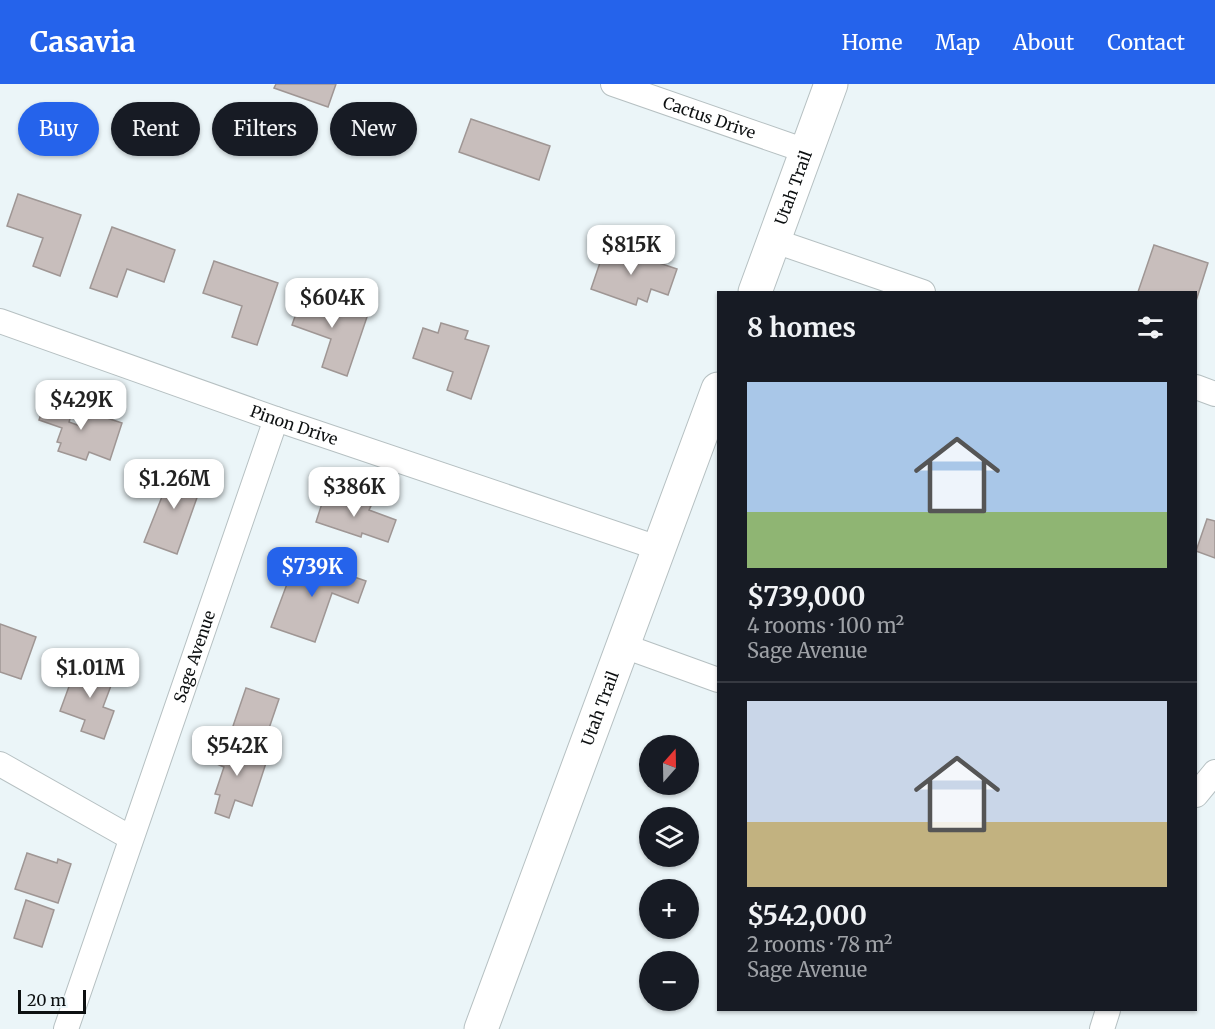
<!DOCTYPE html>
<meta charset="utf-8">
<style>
body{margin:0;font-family:Merriweather,serif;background:#242831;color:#f1f3f6;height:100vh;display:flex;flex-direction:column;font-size:22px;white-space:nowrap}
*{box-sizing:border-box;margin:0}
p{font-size:20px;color:#9ea1a6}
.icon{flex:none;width:33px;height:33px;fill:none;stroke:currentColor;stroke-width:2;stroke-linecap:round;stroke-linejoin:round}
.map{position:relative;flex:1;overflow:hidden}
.sheet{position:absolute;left:717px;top:207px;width:480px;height:720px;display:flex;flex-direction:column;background:#171b24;border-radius:0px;box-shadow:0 2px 4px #0004}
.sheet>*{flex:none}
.guide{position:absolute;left:18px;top:18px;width:570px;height:54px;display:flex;gap:12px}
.needle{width:39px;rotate:20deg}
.controls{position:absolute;left:639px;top:651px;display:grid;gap:12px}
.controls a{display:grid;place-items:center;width:60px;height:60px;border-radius:50%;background:#171b24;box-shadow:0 2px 4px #0004;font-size:30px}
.scale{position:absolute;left:18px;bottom:15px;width:68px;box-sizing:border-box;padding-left:6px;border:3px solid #0d1011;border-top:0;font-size:16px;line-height:21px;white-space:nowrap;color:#0d1011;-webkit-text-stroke:4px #ebf5f8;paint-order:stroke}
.price{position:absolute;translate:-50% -51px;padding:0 14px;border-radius:12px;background:#fff;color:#222;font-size:20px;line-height:39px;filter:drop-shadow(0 2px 3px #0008)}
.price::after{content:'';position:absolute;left:50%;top:36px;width:18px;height:14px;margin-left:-9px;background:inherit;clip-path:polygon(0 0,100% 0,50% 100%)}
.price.selected{background:#2563eb;color:#fff}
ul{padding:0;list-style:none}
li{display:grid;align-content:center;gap:12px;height:318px;padding:0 30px}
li+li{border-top:2px solid #363941}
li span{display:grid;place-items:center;height:186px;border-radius:0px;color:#555}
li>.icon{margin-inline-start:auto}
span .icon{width:108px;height:108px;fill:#fffc;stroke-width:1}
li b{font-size:26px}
h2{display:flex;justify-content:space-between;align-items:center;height:72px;padding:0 30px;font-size:26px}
.tag{padding:0 21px;border-radius:27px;background:#171b24;box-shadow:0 2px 4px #0004;font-size:21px;line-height:54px}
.tag.selected{background:#2563eb;color:#fff}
header{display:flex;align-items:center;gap:36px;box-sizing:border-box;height:84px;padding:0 30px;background:#2563eb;color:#fff}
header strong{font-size:28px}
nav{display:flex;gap:33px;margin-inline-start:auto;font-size:21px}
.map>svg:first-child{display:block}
</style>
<header>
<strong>Casavia</strong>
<nav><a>Home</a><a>Map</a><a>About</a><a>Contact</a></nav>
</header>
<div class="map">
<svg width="1215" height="945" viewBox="0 0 1215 945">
<rect width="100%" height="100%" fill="#ebf5f8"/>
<g fill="#c8bebc" stroke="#9f9694" stroke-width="1.5">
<polygon points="276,0 336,0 328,23 274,4"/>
<polygon points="471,35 550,62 539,96 459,68"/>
<polygon points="18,110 81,131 60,192 33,182 43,154 7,142"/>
<polygon points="112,143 175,166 164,198 127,185 117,213 90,204"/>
<polygon points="606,161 677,185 668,211 651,205 647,218 638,214 636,221 591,205"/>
<polygon points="1154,161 1208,179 1196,217 1196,208 1138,208"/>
<polygon points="214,177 278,199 257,261 232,253 242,222 203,209"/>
<polygon points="304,207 368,230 347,292 322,283 331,255 292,241"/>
<polygon points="441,239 468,247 465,255 489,262 471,315 447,306 453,288 413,274 423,244 438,249"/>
<polygon points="47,312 74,322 69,338 80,342 86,327 122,339 110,376 89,368 86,376 58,367 61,359 57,358 62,344 39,336"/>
<polygon points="175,380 201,389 195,407 199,408 177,470 144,458"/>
<polygon points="326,407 371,422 369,426 396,436 388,458 362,449 361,453 316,438"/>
<polygon points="1207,435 1215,437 1215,474 1196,467"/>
<polygon points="310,478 366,497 358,519 332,509 315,558 271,543 287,500 281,498 287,480 306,487"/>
<polygon points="0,540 36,553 21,595 0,588"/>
<polygon points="78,578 115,591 103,623 114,627 104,655 81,647 85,636 60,627"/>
<polygon points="246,604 279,615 265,656 232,645"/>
<polygon points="225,655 249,663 246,673 266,679 252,722 235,716 229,734 215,729 220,711 215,710 224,683 217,680"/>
<polygon points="27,769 57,779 58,775 71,780 58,819 15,805"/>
<polygon points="26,816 54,826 42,863 14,854"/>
</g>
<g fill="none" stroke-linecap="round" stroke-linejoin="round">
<g stroke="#b6c0c2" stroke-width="26">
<g id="minor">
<path id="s1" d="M613,0L806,67"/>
<polyline points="775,157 923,208"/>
<path id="s2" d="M0,237L276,335L658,464"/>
<polyline points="1196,303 1215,310"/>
<polyline points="624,562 718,596"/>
<polyline points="0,680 131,754"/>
<polyline points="1196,711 1215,688"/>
<path id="s3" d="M66,945L276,335"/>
<polyline points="1102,945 1108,926"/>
</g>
</g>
<g stroke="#b6c0c2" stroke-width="35">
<g id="secondary">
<path id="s4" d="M755,208L831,0"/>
<path id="s5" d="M481,945L718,305"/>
</g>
</g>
<use href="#minor" stroke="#fff" stroke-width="24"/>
<use href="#secondary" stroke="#fff" stroke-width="33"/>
</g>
<g text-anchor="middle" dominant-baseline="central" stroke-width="4.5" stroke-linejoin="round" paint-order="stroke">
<g font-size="16" fill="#0d1011" stroke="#ebf5f8">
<text stroke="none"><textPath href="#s1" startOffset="102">Cactus Drive</textPath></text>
<text stroke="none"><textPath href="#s4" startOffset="111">Utah Trail</textPath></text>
<text stroke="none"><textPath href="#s2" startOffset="312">Pinon Drive</textPath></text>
<text stroke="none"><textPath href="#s3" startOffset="394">Sage Avenue</textPath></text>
<text stroke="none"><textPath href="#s5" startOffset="342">Utah Trail</textPath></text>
</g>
</g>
</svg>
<div class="controls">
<a><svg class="needle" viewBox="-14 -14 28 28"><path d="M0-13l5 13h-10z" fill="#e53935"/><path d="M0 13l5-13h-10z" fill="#9ea1a6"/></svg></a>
<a><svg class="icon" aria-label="layers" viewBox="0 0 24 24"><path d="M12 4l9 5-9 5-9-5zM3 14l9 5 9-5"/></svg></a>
<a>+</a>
<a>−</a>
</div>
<div class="scale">20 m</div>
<b class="price" style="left:631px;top:192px">$815K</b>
<b class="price" style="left:332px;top:245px">$604K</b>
<b class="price" style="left:81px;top:347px">$429K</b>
<b class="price" style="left:174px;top:426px">$1.26M</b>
<b class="price" style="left:354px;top:434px">$386K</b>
<b class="price selected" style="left:312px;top:514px">$739K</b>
<b class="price" style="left:90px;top:615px">$1.01M</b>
<b class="price" style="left:237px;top:693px">$542K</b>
<div class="guide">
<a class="tag selected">Buy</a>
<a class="tag">Rent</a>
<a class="tag">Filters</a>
<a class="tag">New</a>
</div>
<section class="sheet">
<h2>8 homes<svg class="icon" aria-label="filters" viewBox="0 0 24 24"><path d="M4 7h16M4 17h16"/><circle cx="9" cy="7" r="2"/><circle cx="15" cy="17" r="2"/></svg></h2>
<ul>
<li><span style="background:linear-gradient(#a9c7e8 70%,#8fb573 0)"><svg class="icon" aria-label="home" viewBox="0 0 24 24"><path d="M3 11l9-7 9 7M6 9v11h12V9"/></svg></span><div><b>$739,000</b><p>4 rooms · 100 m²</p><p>Sage Avenue</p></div></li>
<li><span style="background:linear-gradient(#c9d6e8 65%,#c2b280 0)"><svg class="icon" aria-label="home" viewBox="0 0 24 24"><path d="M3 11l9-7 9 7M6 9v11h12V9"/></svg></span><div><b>$542,000</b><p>2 rooms · 78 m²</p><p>Sage Avenue</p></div></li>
</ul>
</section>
</div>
